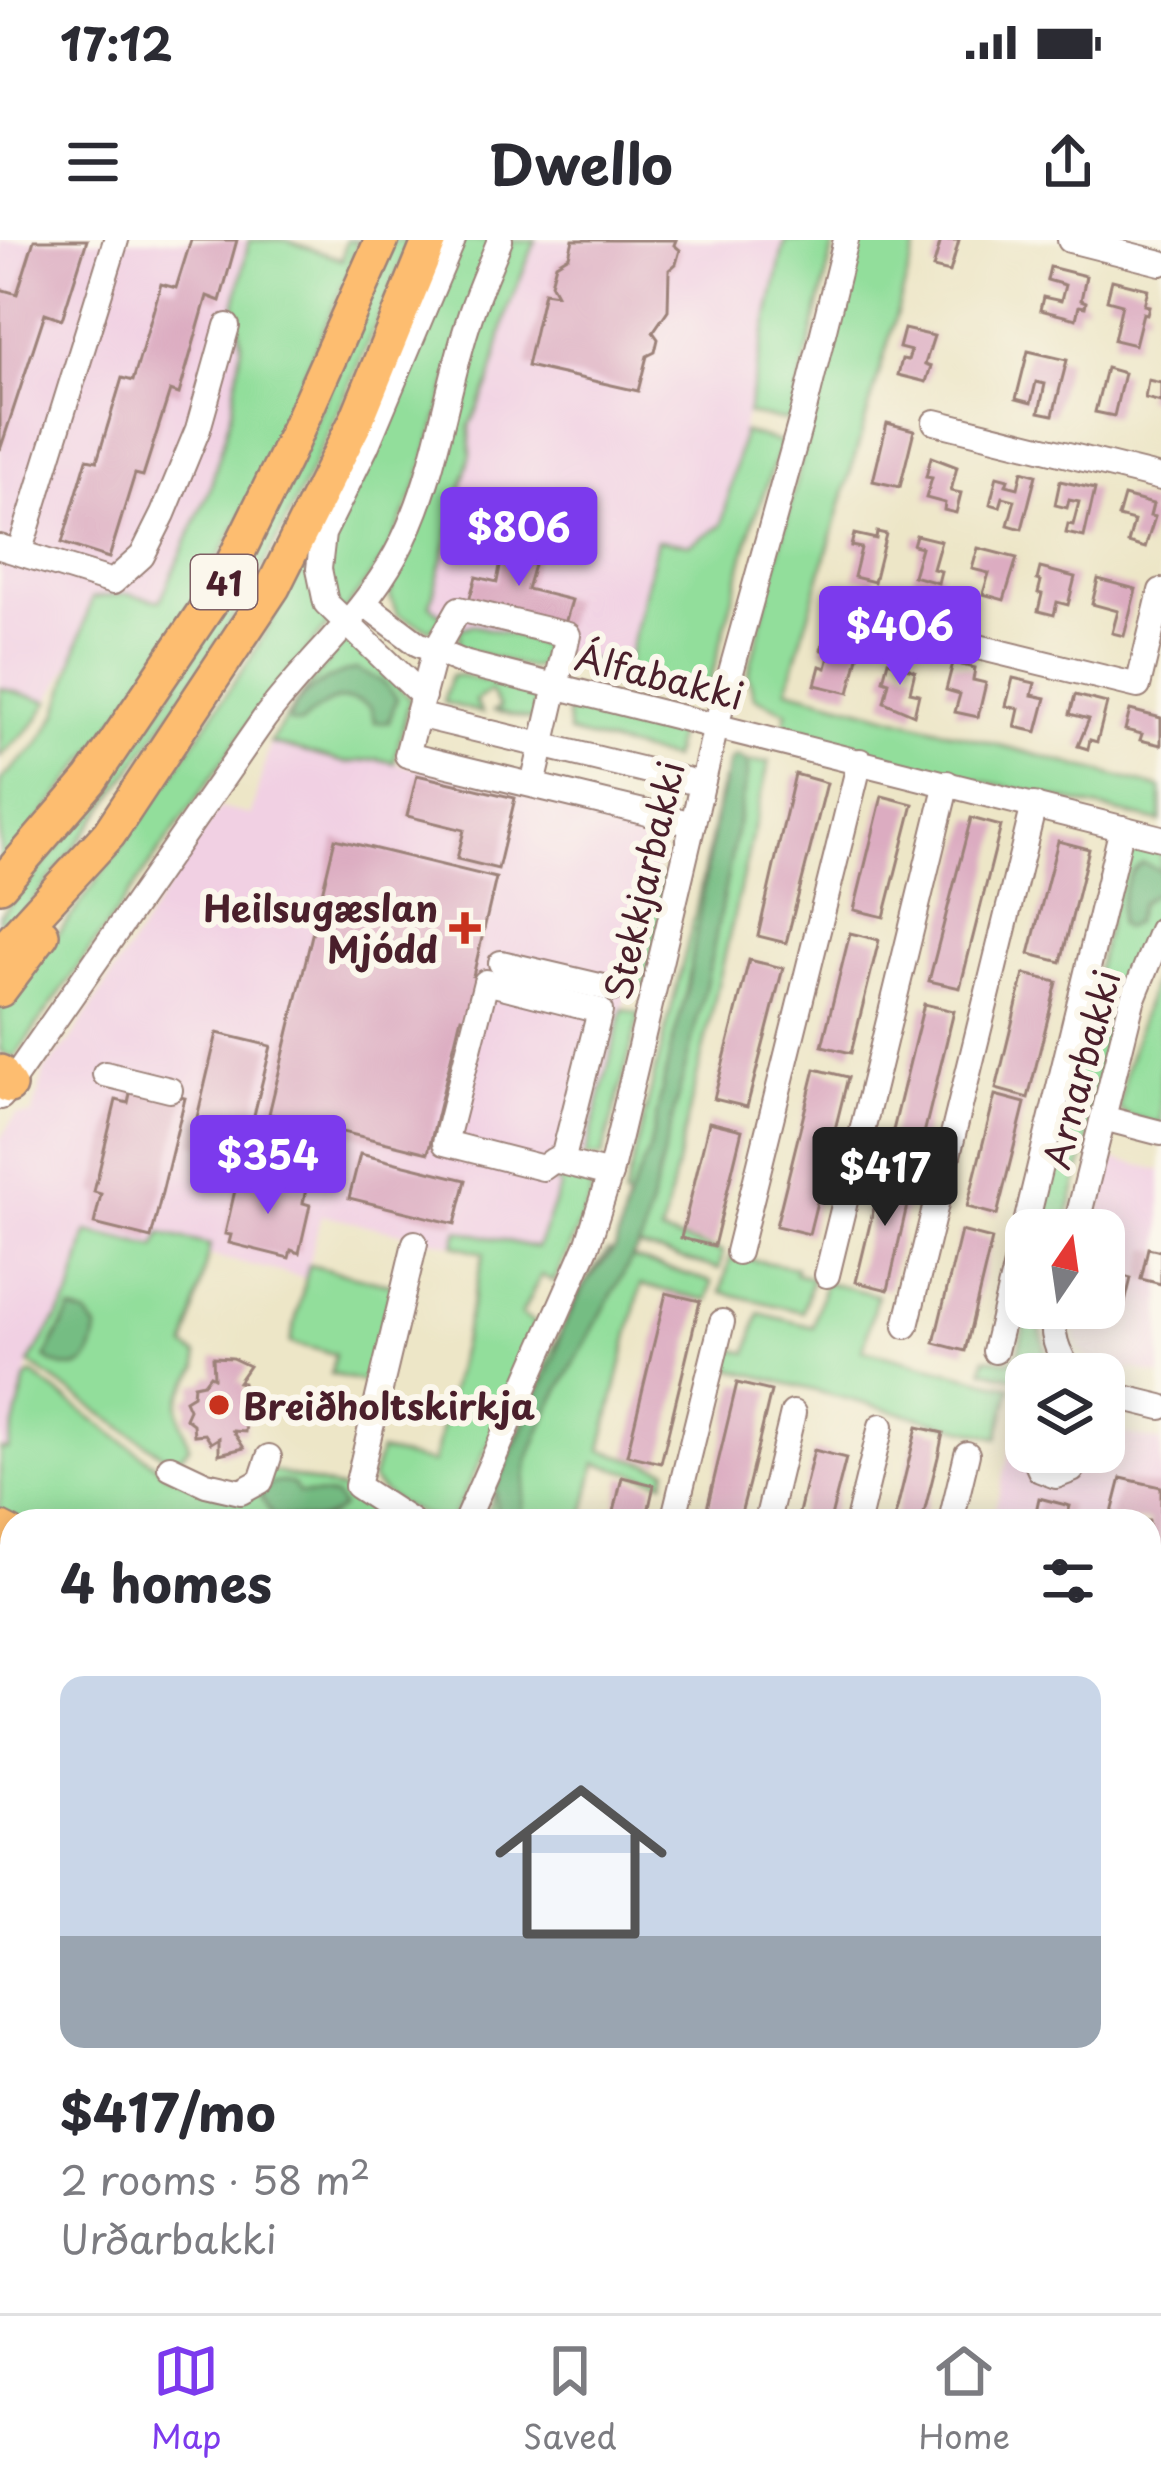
<!DOCTYPE html>
<meta charset="utf-8">
<style>
body{margin:0;font-family:"Playpen Sans",sans-serif;background:#f2f2f3;color:#2b2b33;height:100vh;display:flex;flex-direction:column;font-size:45px;white-space:nowrap}
*{box-sizing:border-box;margin:0}
p{font-size:39px;color:#7c7c81}
.icon{flex:none;width:66px;height:66px;fill:none;stroke:currentColor;stroke-width:2;stroke-linecap:round;stroke-linejoin:round}
.map{position:relative;flex:1;overflow:hidden}
.side{position:absolute;left:0px;top:1269px;width:1161px;height:804px;display:flex;flex-direction:column;background:#fff;border-radius:36px 36px 0 0;box-shadow:0 6px 30px #0003}
.side>*{flex:none}
.needle{width:78px;rotate:13deg}
.tools{position:absolute;left:1005px;top:969px;display:grid;gap:24px}
.tools a{display:grid;place-items:center;width:120px;height:120px;border-radius:24px;background:#fff;box-shadow:0 6px 30px #0003;font-size:60px}
.price{position:absolute;translate:-50% -102px;padding:0 27px;border-radius:12px;background:#7c3aed;color:#fff;font-size:39px;line-height:78px;filter:drop-shadow(0 3px 6px #0008)}
.price::after{content:'';position:absolute;left:50%;top:72px;width:36px;height:27px;margin-left:-18px;background:inherit;clip-path:polygon(0 0,100% 0,50% 100%)}
.price.selected{background:#222;color:#fff}
ul{padding:0;list-style:none}
li{display:grid;align-content:center;gap:24px;height:636px;padding:0 60px}
li+li{border-top:3px solid #e1e1e2}
li span{display:grid;place-items:center;height:372px;border-radius:24px;color:#555}
li>.icon{margin-inline-start:auto}
span .icon{width:216px;height:216px;fill:#fffc;stroke-width:1}
li b{font-size:51px}
h2{display:flex;justify-content:space-between;align-items:center;height:144px;padding:0 60px;font-size:51px}
.status{display:flex;justify-content:space-between;align-items:center;height:84px;padding:0 60px;background:#fff;direction:ltr}
.status svg{height:33px;fill:currentColor}
header{display:flex;justify-content:space-between;align-items:center;height:156px;padding:0 60px;background:#fff;font-size:54px;font-weight:700}
.menu{display:flex;justify-content:space-around;align-items:center;height:168px;border-top:3px solid #e1e1e2;background:#fff;font-size:33px;color:#7c7c81}
.menu a{display:grid;justify-items:center;gap:6px}
.menu .selected{color:#7c3aed}
.map>svg:first-child{display:block}
</style>
<div class="status"><b>17:12</b><svg viewBox="0 0 49 12"><path d="M0 12V9h3v3zM5 12V6h3v6zM10 12V3h3v9zM15 12V0h3v12zM26 1h20v11H26zM47 4h2v5h-2z"/></svg></div>
<header><svg class="icon" aria-label="menu" viewBox="0 0 24 24"><path d="M4 6h16M4 12h16M4 18h16"/></svg>Dwello<svg class="icon" aria-label="share" viewBox="0 0 24 24"><path d="M12 15V3M7 8l5-5 5 5M5 13v7h14v-7"/></svg></header>
<div class="map">
<svg width="1161" height="2073" viewBox="0 0 1161 2073">
<rect width="100%" height="100%" fill="#fbf7ec"/>
<filter id="ink" filterUnits="userSpaceOnUse"><feTurbulence type="fractalNoise" baseFrequency=".00833" numOctaves="2"/><feDisplacementMap in="SourceGraphic" scale="24" xChannelSelector="R" yChannelSelector="G"/><feConvolveMatrix kernelMatrix="1 2 1 2 8 2 1 2 1" color-interpolation-filters="sRGB"/></filter>
<filter id="wash" filterUnits="userSpaceOnUse"><feTurbulence type="fractalNoise" baseFrequency=".004" numOctaves="4" result="noise"/><feDisplacementMap in="SourceGraphic" scale="48" xChannelSelector="R" yChannelSelector="G"/><feGaussianBlur stdDeviation="2.7" result="paint"/><feColorMatrix in="noise" values="0 0 0 0 0 0 0 0 0 0 0 0 0 0 0 0 0 1.4 0 .05"/><feComposite in="paint" operator="in"/></filter>
<g filter="url(#wash)">
<rect width="100%" height="100%" fill="#ede6c7"/>
<g fill="#f1d0e3">
<polygon points="0,0 249,0 235,64 242,103 232,170 210,249 160,361 128,354 92,358 72,421 37,481 0,504"/>
<polygon points="536,0 785,0 695,403 666,438 460,389 430,365 471,214 470,186 490,143 508,68"/>
<polygon points="270,503 346,523 378,519 662,588 656,634 588,911 552,940 561,944 537,1009 459,990 454,1005 321,975 305,1038 208,1015 210,1006 161,994 157,1007 87,992 71,1056 29,1123 8,1211 0,1209 0,899 16,875 32,875 45,829 70,801 219,568 251,575"/>
<polygon points="1112,919 1161,930 1161,1136 1129,1128 1127,1136 1101,1130 1086,1118 1076,1097 1077,1068 1104,1068 1104,990 1095,990"/>
<polygon points="1020,1169 1026,1171 1026,1212 1104,1212 1104,1189 1161,1202 1161,1546 1149,1543 1149,1281 992,1281"/>
</g>
<g fill="#92de9b" stroke="#6e7e63" stroke-width="3">
<polygon points="249,0 286,0 342,20 346,0 358,0 346,38 245,270 188,371 106,494 0,631 0,541 37,506 58,473 92,358 128,354 160,361 210,249 232,170 242,103 235,64"/>
<path d="M393,0H411C366,107 322,214 268,317C241,369 208,417 176,465C121,546 65,625 0,699V675C100,565 187,441 255,309C307,209 347,102 393,0Z"/>
<polygon points="458,0 492,0 417,247 385,317 343,373 327,352 325,320"/>
<polygon points="512,0 536,0 508,68 490,143 470,186 471,214 430,365 444,377 430,390 397,374 390,356 393,338"/>
<polygon points="785,0 835,0 792,176 787,181 747,174"/>
<polygon points="856,0 918,0 787,449 1161,548 1161,582 920,527 784,485 787,472 754,457 748,435"/>
<path d="M743,192L782,203L753,282L710,443L697,441L684,451L682,459C648,453 589,453 577,417L626,428L657,300L690,304L722,285Z"/>
<polygon points="314,305 334,378 263,464 14,818 0,811 0,765 70,678 173,534 252,416"/>
<polygon points="472,385 526,398 545,407 539,426 530,428 458,408 460,389"/>
<polygon points="348,396 410,459 394,523 378,519 346,523 270,503 294,465"/>
<polygon points="461,435 528,451 535,458 536,475 532,480 494,471 500,467 490,451 475,461 482,473 443,462 451,436"/>
<polygon points="0,448 49,461 37,481 0,517"/>
<polygon points="581,466 672,492 677,495 672,519 569,493 567,475 573,467"/>
<polygon points="741,522 769,522 661,994 723,1012 719,1029 617,1001 636,964 624,958 695,674 722,542"/>
<polygon points="1137,608 1151,608 1161,614 1161,672 1140,709 1064,990 1033,990 1125,614"/>
<polygon points="654,634 664,638 662,674 644,750 628,748"/>
<polygon points="1161,715 1161,884 1129,876 1119,869 1125,833"/>
<polygon points="623,769 640,774 602,917 585,917"/>
<path d="M557,931L592,941L590,961L554,1042L541,1035L521,1075L535,1083L522,1134L461,1262L450,1280C424,1280 389,1261 372,1240L380,1211L433,1223L484,1013L454,1005L458,990L537,1008L561,945L551,940Z"/>
<path d="M87,992L156,1007L161,993L210,1005L186,1107L197,1115L198,1128C171,1170 177,1162 189,1207L174,1223L29,1123L71,1056Z"/>
<polygon points="608,1011 712,1042 708,1060 641,1045 601,1210 667,1229 664,1242 596,1223 583,1281 530,1281 528,1275 485,1281 498,1237 577,1054"/>
<polygon points="731,1016 796,1028 795,1034 812,1038 803,1072 721,1052"/>
<polygon points="1026,1017 1026,1068 1044,1068 1039,1085 1050,1127 1026,1134 1024,1140 983,1130 985,1118 1009,1121 1018,1114 1024,1087 1009,1083"/>
<polygon points="309,1025 393,1045 369,1143 331,1134 335,1114 290,1103"/>
<polygon points="825,1042 877,1055 863,1110 1011,1147 998,1198 727,1128 731,1109 748,1113 759,1073 813,1087"/>
<polygon points="32,1134 166,1233 219,1255 272,1231 347,1251 389,1281 14,1281 0,1275 0,1209 8,1210 26,1138"/>
<polygon points="0,1343 12,1348 12,1461 0,1452"/>
<polygon points="12,1678 12,1818 0,1829 0,1688"/>
<polygon points="949,2061 1033,2061 1037,2073 955,2073"/>
</g>
<g fill="#75bd83" stroke="#606e57" stroke-width="3">
<path d="M356,429L381,441L397,458L389,482H375L370,467C341,449 323,464 300,484L289,482C293,455 330,435 356,429Z"/>
<polygon points="735,516 747,521 748,530 707,740 642,1000 550,1167 528,1221 521,1281 497,1281 495,1250 556,1115 562,1089 588,1040 615,1009 628,960 649,911 671,808 686,755 716,574 729,522"/>
<path d="M1143,623L1161,631V649L1141,663L1134,683L1124,688L1119,684C1120,664 1124,632 1143,623Z"/>
<path d="M71,1070L87,1076L97,1089C93,1125 78,1139 45,1118Z"/>
<path d="M283,1242L293,1244L299,1253L335,1256L342,1267C320,1288 298,1277 272,1275L260,1255L273,1243Z"/>
<polygon points="753,2061 897,2061 904,2073 759,2073"/>
</g>
<g id="blocks">
<g fill="#dcacc1">
<polygon points="34,0 87,0 62,79 45,73 0,210 0,49 17,54"/>
<polygon points="191,0 237,0 220,61 207,56 179,154 170,151 143,236 135,234 109,318 62,303 87,219 97,221 122,138 133,141 161,44 176,48"/>
<polygon points="573,0 676,0 674,5 680,10 676,24 669,30 668,70 653,92 658,99 655,112 647,116 638,151 527,126 544,52 557,54 551,43 556,24 569,16"/>
<polygon points="941,0 959,0 950,32 933,28"/>
<polygon points="1050,27 1086,36 1081,60 1086,62 1085,67 1079,66 1076,79 1040,70 1043,57 1061,61 1065,45 1047,40"/>
<polygon points="1112,40 1148,49 1144,65 1149,66 1147,74 1143,73 1135,105 1114,100 1122,64 1107,60"/>
<polygon points="904,89 934,96 925,124 931,126 926,142 898,135 902,119 908,120 911,111 899,108"/>
<polygon points="1028,111 1067,120 1053,175 1039,172 1045,144 1036,142 1031,163 1016,159"/>
<polygon points="1106,128 1124,133 1114,176 1095,172"/>
<polygon points="1148,140 1161,143 1161,162 1145,158"/>
<polygon points="887,183 914,190 900,247 873,241"/>
<polygon points="931,217 957,227 951,251 961,253 956,273 944,270 945,263 926,258 932,238 926,237"/>
<polygon points="1022,231 1036,235 1022,289 1008,285 1015,260 1003,257 1000,267 990,264 997,236 1008,239 1006,245 1018,248"/>
<polygon points="1060,241 1095,249 1084,297 1066,293 1068,284 1073,285 1079,262 1069,260 1067,268 1055,265"/>
<polygon points="1124,256 1153,264 1150,276 1155,277 1145,308 1128,303 1134,281 1118,277"/>
<polygon points="877,292 886,294 874,342 854,337 861,308 851,306 854,294 876,299"/>
<polygon points="916,295 941,301 933,329 941,331 938,343 913,336 921,307 913,305"/>
<polygon points="505,300 539,308 527,349 572,360 564,387 468,364 476,337 497,342"/>
<polygon points="978,308 1017,318 1004,360 983,354 989,333 972,329"/>
<polygon points="1040,328 1075,337 1068,365 1057,362 1054,375 1038,371 1042,354 1038,353 1041,341 1037,340"/>
<polygon points="1098,339 1136,349 1124,396 1112,393 1118,371 1092,364"/>
<polygon points="840,350 858,355 854,371 836,366"/>
<polygon points="828,384 864,393 849,453 815,445 820,426 826,428 830,412 821,410"/>
<polygon points="888,421 915,431 910,452 919,454 914,475 884,462 889,442 883,440"/>
<polygon points="953,423 975,428 973,440 986,443 978,477 955,472 960,454 946,450"/>
<polygon points="1013,438 1035,443 1032,455 1046,458 1037,492 1015,487 1019,469 1006,466"/>
<polygon points="1075,455 1107,463 1097,502 1090,500 1088,509 1078,506 1089,479 1070,474"/>
<polygon points="1130,470 1161,478 1161,505 1140,500 1142,494 1125,490"/>
<polygon points="795,534 827,543 786,703 758,696"/>
<polygon points="417,535 515,558 498,629 457,619 464,590 407,576"/>
<polygon points="882,556 913,564 884,677 854,670"/>
<polygon points="971,578 1001,586 960,748 929,741"/>
<polygon points="335,599 496,638 473,736 480,738 470,779 461,777 428,913 269,874"/>
<polygon points="1058,601 1089,609 1061,722 1029,714"/>
<polygon points="850,693 879,700 851,813 822,806"/>
<polygon points="749,720 783,728 747,867 714,859"/>
<polygon points="1024,734 1057,742 1028,858 996,849"/>
<polygon points="924,764 954,771 920,910 890,903"/>
<polygon points="217,793 271,806 244,916 191,903"/>
<polygon points="815,829 848,837 809,994 776,986"/>
<polygon points="132,845 185,858 151,998 94,984 101,954 94,952 116,860 128,863"/>
<polygon points="995,855 1025,863 997,975 967,967"/>
<polygon points="709,882 742,890 714,1006 681,998"/>
<polygon points="360,914 466,940 455,984 349,958"/>
<polygon points="884,926 914,934 888,1050 856,1042"/>
<polygon points="247,935 306,949 303,963 310,965 299,1013 291,1010 289,1018 229,1003 231,995 225,994 236,946 243,948"/>
<polygon points="961,991 992,999 965,1111 934,1103"/>
<polygon points="1148,1008 1161,1011 1161,1044 1141,1039"/>
<polygon points="1104,1031 1131,1038 1124,1067 1104,1063"/>
<polygon points="666,1053 700,1061 661,1223 627,1215"/>
<polygon points="213,1117 232,1118 249,1126 238,1142 243,1143 245,1153 253,1159 250,1169 254,1177 246,1183 245,1192 233,1191 244,1208 219,1214 219,1198 211,1203 205,1194 194,1195 193,1184 185,1178 189,1169 185,1160 193,1155 194,1145 204,1143 210,1135 214,1137"/>
<polygon points="737,1143 771,1151 749,1243 739,1281 704,1281"/>
<polygon points="917,1187 943,1193 938,1217 922,1281 894,1281"/>
<polygon points="814,1210 846,1218 830,1281 797,1281"/>
<polygon points="622,1237 654,1245 646,1281 612,1281"/>
<polygon points="1121,1238 1161,1247 1161,1308 1153,1308 1153,1318 1161,1320 1161,1346 1151,1388 1149,1281 1110,1281"/>
<polygon points="1039,1258 1070,1266 1066,1281 1034,1281"/>
<polygon points="3,1564 12,1564 12,1606 0,1606"/>
<polygon points="1149,1725 1161,1728 1161,1760 1149,1757"/>
<polygon points="1149,1869 1161,1872 1156,1903 1149,1901"/>
<polygon points="10,1974 12,2013 0,2022 0,1976 3,1979"/>
<polygon points="306,2061 334,2061 330,2064 338,2073 308,2073 306,2070 310,2066"/>
<polygon points="406,2061 418,2061 422,2066 434,2061 444,2073 391,2073"/>
<polygon points="575,2061 586,2061 593,2073 556,2073"/>
</g>
</g>
</g>
<g filter="url(#ink)">
<use href="#blocks" fill-opacity="0" stroke="#9c8279" stroke-width="3"/>
<g fill="none" stroke-linecap="round" stroke-linejoin="round">
<g stroke="#9c8279" stroke-width="28">
<g id="minor">
<polyline points="1070,0 1161,23"/>
<polyline points="935,182 1161,238"/>
<polyline points="0,307 113,342 142,316 163,274 198,189 227,86"/>
<polyline points="19,313 116,0"/>
<polyline points="365,364 418,404 467,424 1161,598"/>
<polyline points="892,386 1138,446 1161,351"/>
<polyline points="423,456 326,363 319,329 323,294 366,207 453,0"/>
<polyline points="417,475 702,544"/>
<polyline points="533,545 568,395 459,369 434,413 407,515 693,584"/>
<polyline points="501,723 612,749"/>
<polyline points="105,834 170,850"/>
<path d="M1,857L264,479C306,422 362,377 396,314C435,243 443,162 467,86C475,57 489,28 500,0"/>
<polyline points="1103,878 1161,893"/>
<polyline points="562,922 600,771 486,742 445,903 543,928 554,920 610,934"/>
<polyline points="1075,990 1132,761 1161,690"/>
<polyline points="738,1012 860,521"/>
<polyline points="827,1035 947,543"/>
<path d="M1055,1068C1050,1095 1057,1111 1071,1134"/>
<polyline points="906,1086 1034,565"/>
<polyline points="995,1111 1122,588"/>
<polyline points="1104,1153 1161,1167"/>
<polyline points="1032,1212 1040,1230 1056,1236 1072,1230 1078,1212"/>
<polyline points="170,1227 206,1244 241,1252 261,1241 269,1217"/>
<polyline points="411,1281 357,1246 415,1003"/>
<polyline points="466,1281 588,1003 610,934 716,486 805,166 846,0"/>
<polyline points="673,1281 722,1082"/>
<polyline points="767,1281 793,1173"/>
<polyline points="858,1281 881,1186"/>
<polyline points="951,1281 967,1214"/>
<polyline points="0,1472 12,1481"/>
<polyline points="0,1525 12,1536"/>
<polyline points="0,1680 12,1672"/>
<polyline points="1149,1697 1161,1700"/>
<polyline points="0,1855 12,1845"/>
<polyline points="1149,1994 1161,1943"/>
<polyline points="0,2045 12,2036"/>
<polyline points="710,2061 717,2073"/>
<polyline points="1044,2061 1048,2073"/>
<polyline points="371,2073 386,2061"/>
<polyline points="1130,2073 1133,2061"/>
</g>
</g>
<g stroke="#9c8279" stroke-width="34">
<g id="major">
<polyline points="0,1287 12,1293"/>
<polyline points="0,1333 12,1339"/>
<polyline points="904,2061 909,2073"/>
<polyline points="937,2061 942,2073"/>
</g>
</g>
<g stroke="#9c8279" stroke-width="38">
<g id="highway">
<polyline points="0,645 91,539 222,345 286,215 382,0"/>
<polyline points="0,713 109,594 273,347 357,179 430,0"/>
<polyline points="0,750 42,694"/>
<polyline points="0,832 9,846"/>
</g>
</g>
<use href="#minor" stroke="#fff" stroke-width="24"/>
<use href="#major" stroke="#fdbd6f" stroke-width="30"/>
<use href="#highway" stroke="#fdbd6f" stroke-width="33"/>
</g>
</g>
<g fill="#c8321e" stroke="#fbf7ec" stroke-width="4.5">
<path d="M459 670h12v12h12v12h-12v12h-12v-12h-12v-12h12z"/>
<circle cx="219" cy="1165" r="12"/>
</g>
<g text-anchor="middle" dominant-baseline="central" stroke-width="12" stroke-linejoin="round" paint-order="stroke">
<rect fill="#fbf7ec" stroke="#7f6065" stroke-width="3" x="191" y="315" width="66" height="54" rx="9"/>
<g font-size="33" font-weight="bold" fill="#4a1f2b">
<text x="224" y="342">41</text>
</g>
<g font-size="36" fill="#4a1f2b" stroke="#fbf7ec">
<text transform="translate(660 435) rotate(14)">Álfabakki</text>
<text transform="translate(643 640) rotate(-77)">Stekkjarbakki</text>
<text transform="translate(1080 829) rotate(-75)">Arnarbakki</text>
</g>
<g font-size="36" font-weight="bold" fill="#4a1f2b" stroke="#fbf7ec" text-anchor="end">
<text x="438" y="667">Heilsugæslan<tspan x="438" dy="41">Mjódd</tspan></text>
<text x="243" y="1165" text-anchor="start">Breiðholtskirkja</text>
</g>
</g>
</svg>
<div class="tools">
<a><svg class="needle" viewBox="-14 -14 28 28"><path d="M0-13l5 13h-10z" fill="#e53935"/><path d="M0 13l5-13h-10z" fill="#7c7c81"/></svg></a>
<a><svg class="icon" aria-label="layers" viewBox="0 0 24 24"><path d="M12 4l9 5-9 5-9-5zM3 14l9 5 9-5"/></svg></a>
</div>
<b class="price" style="left:519px;top:349px">$806</b>
<b class="price" style="left:900px;top:448px">$406</b>
<b class="price" style="left:268px;top:977px">$354</b>
<b class="price selected" style="left:885px;top:989px">$417</b>
<section class="side">
<h2>4 homes<svg class="icon" aria-label="filters" viewBox="0 0 24 24"><path d="M4 7h16M4 17h16"/><circle cx="9" cy="7" r="2"/><circle cx="15" cy="17" r="2"/></svg></h2>
<ul>
<li><span style="background:linear-gradient(#c9d6e8 70%,#9aa5b1 0)"><svg class="icon" aria-label="home" viewBox="0 0 24 24"><path d="M3 11l9-7 9 7M6 9v11h12V9"/></svg></span><div><b>$417/mo</b><p>2 rooms · 58 m²</p><p>Urðarbakki</p></div></li>
</ul>
</section>
</div>
<nav class="menu">
<a class="selected"><svg class="icon" aria-label="map" viewBox="0 0 24 24"><path d="M3 6l6-2 6 2 6-2v14l-6 2-6-2-6 2zM9 4v14M15 6v14"/></svg>Map</a>
<a><svg class="icon" aria-label="saved" viewBox="0 0 24 24"><path d="M7 4h10v16l-5-4-5 4z"/></svg>Saved</a>
<a><svg class="icon" aria-label="home" viewBox="0 0 24 24"><path d="M3 11l9-7 9 7M6 9v11h12V9"/></svg>Home</a>
</nav>
